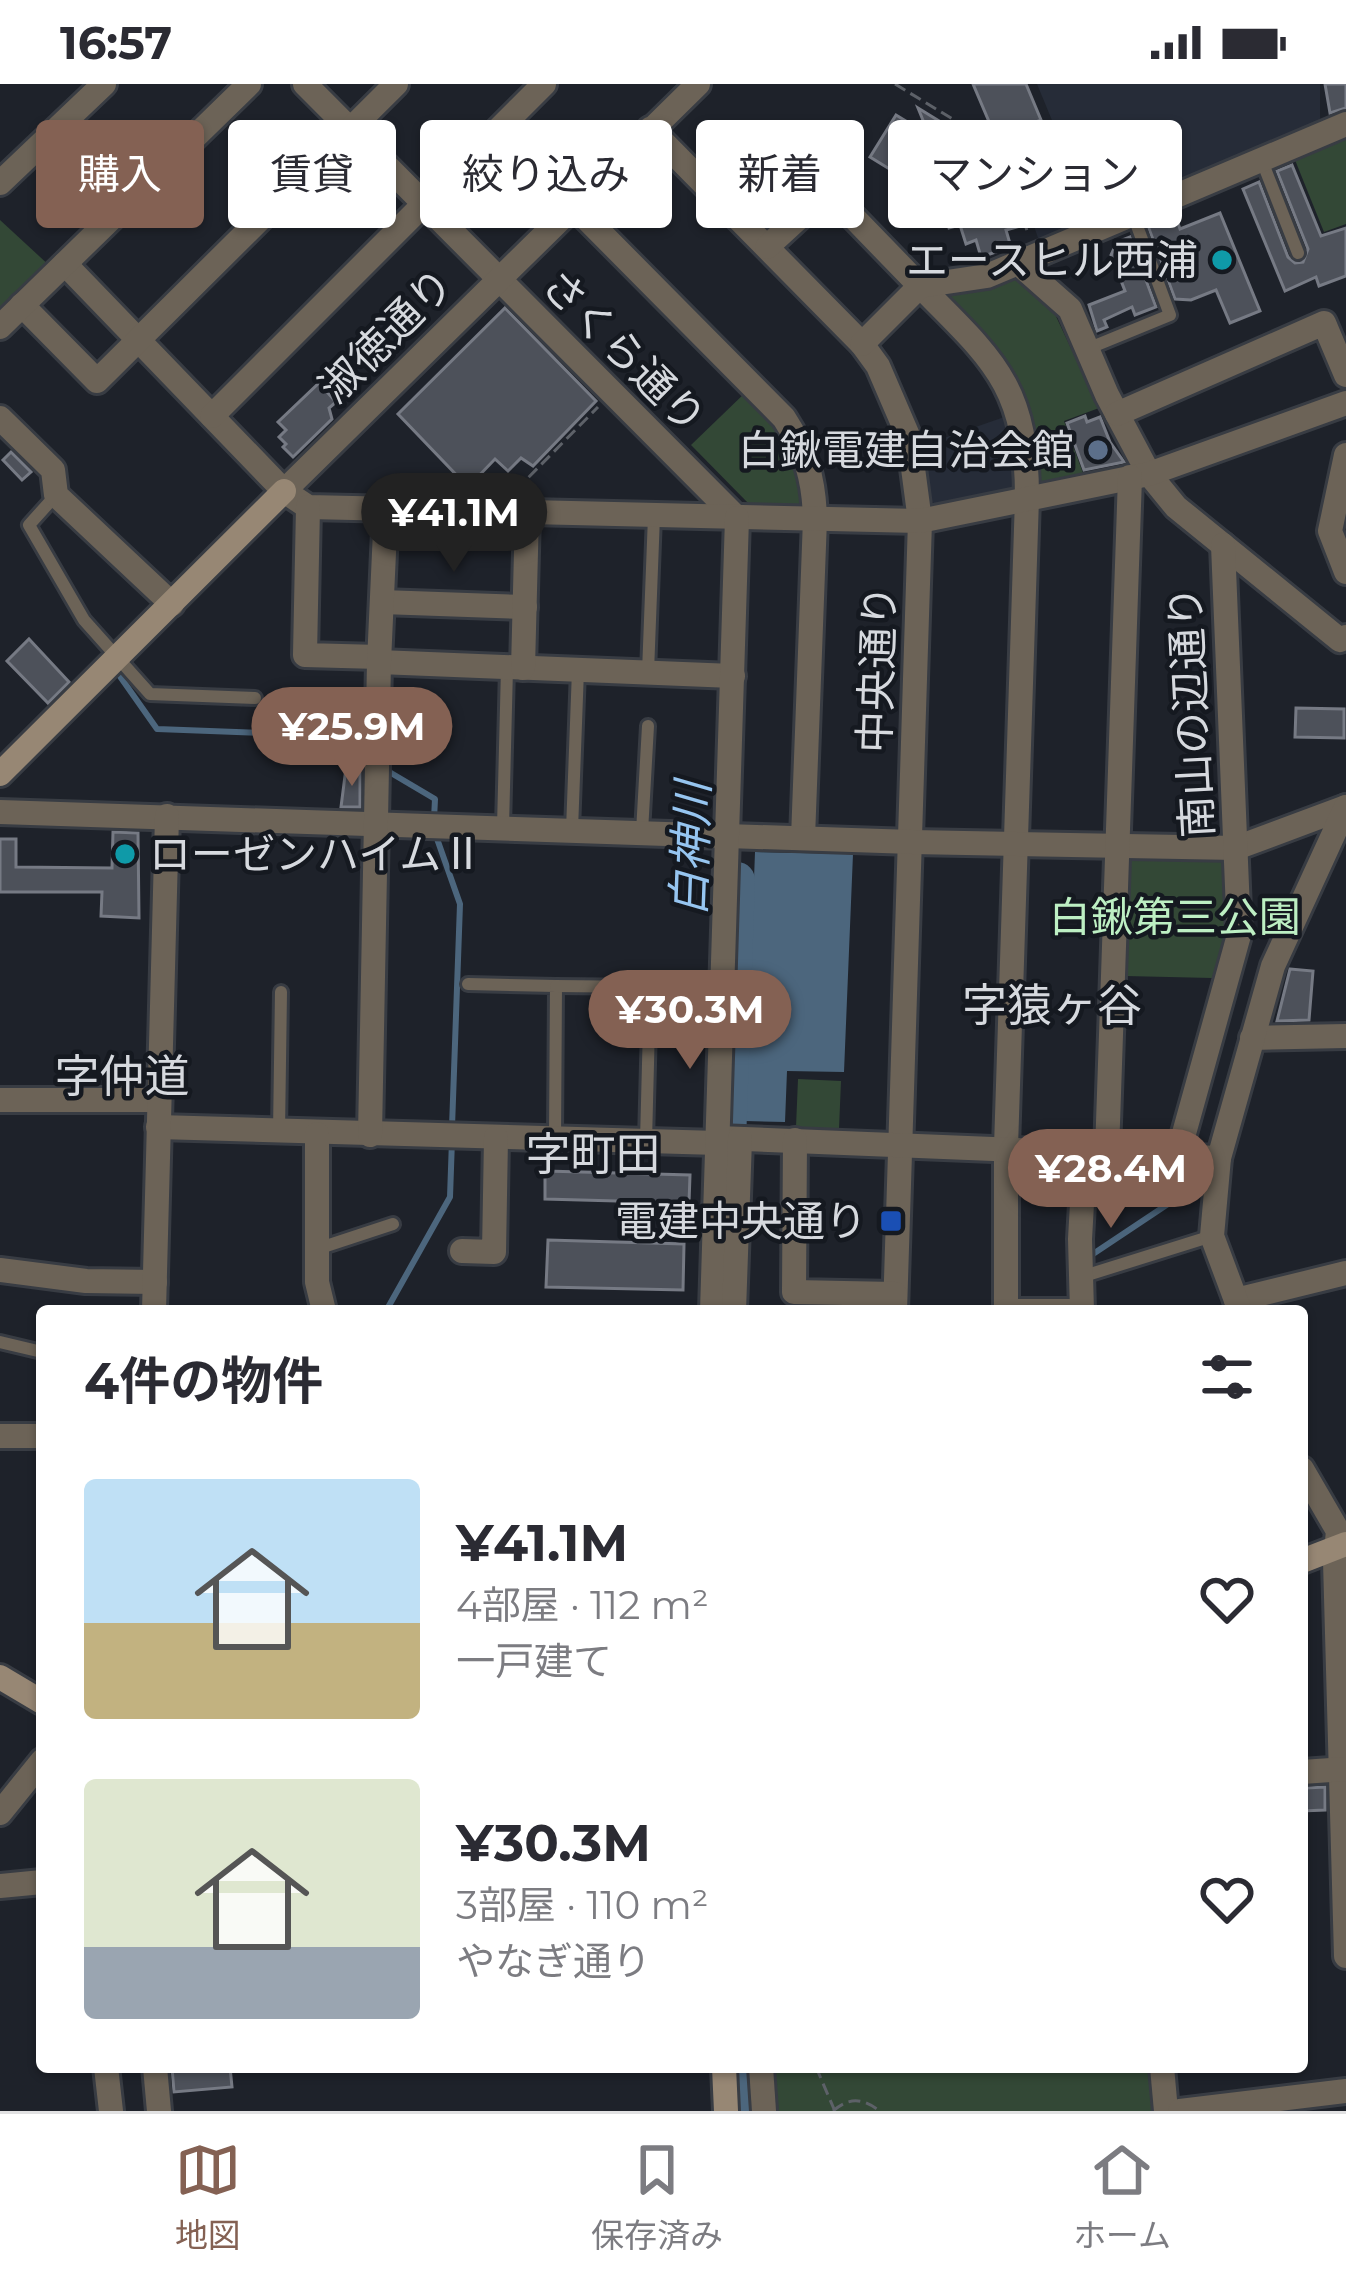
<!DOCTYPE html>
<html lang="ja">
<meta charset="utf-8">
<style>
body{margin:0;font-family:Montserrat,"Noto Sans JP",sans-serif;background:#f7f7f7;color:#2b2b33;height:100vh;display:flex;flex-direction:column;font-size:45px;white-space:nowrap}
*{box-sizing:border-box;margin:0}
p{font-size:39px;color:#7c7c81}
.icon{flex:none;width:66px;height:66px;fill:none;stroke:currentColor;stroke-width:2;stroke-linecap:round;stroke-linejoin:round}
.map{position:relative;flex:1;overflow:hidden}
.panel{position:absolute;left:36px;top:1221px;width:1272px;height:768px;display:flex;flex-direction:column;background:#fff;border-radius:12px;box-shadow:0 3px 9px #0004}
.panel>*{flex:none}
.guide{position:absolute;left:36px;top:36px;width:1275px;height:108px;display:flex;gap:24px}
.price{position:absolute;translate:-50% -102px;padding:0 27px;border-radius:42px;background:#846153;color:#fff;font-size:39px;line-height:78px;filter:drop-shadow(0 3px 6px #0008)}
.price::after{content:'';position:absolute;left:50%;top:72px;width:36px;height:27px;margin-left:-18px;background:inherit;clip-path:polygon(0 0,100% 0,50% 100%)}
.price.on{background:#222;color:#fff}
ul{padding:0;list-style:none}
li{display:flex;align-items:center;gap:36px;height:300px;padding:0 48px}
li span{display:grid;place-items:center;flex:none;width:336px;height:240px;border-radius:12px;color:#555}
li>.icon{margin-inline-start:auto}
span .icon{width:144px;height:144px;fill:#fffc;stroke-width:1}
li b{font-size:51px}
h2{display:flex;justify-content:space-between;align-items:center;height:144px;padding:0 48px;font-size:51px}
.tag{padding:0 42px;border-radius:12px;background:#fff;box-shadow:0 3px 9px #0004;font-size:42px;line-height:108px}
.tag.on{background:#846153;color:#fff}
.status{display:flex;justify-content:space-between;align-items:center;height:84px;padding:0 60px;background:#fff;direction:ltr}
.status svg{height:33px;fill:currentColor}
.tab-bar{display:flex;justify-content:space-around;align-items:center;height:168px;border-top:3px solid #e1e1e2;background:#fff;font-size:33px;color:#7c7c81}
.tab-bar a{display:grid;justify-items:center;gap:6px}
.tab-bar .on{color:#846153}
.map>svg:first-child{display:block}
</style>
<div class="status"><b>16:57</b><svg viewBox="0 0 49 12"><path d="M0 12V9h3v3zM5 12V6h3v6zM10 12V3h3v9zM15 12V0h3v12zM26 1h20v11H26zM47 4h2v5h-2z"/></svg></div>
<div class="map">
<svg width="1346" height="2027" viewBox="0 0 1346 2027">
<rect width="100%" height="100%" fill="#1e222a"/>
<g fill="#262c38">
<polygon points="1037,0 1320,0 1320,41 1039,157 1009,66 1056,46"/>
<polygon points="1010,331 1020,399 1010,407 938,422 931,417 924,361"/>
</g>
<g fill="#334836">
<polygon points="1346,49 1346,140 1324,148 1293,71"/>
<polygon points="0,136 52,184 0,235"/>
<polygon points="1008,185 1054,228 1099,324 1064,337 1084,392 1041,400 1033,395 1033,370 942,214 947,202"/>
<polygon points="747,307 796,368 806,414 802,421 749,420 691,361"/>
<polygon points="1125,771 1225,773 1225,853 1212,894 1125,892"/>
<polygon points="798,995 841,997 839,1045 796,1043"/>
<polygon points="771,1983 1152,1983 1156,2027 774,2027"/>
</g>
<polygon fill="#4c667d" points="755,768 853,770 844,988 787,987 785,1038 745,1037"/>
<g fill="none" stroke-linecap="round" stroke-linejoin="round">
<g stroke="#4c667d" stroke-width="6">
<polyline points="119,591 157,645 317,651 369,678"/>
<polyline points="386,686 435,715 434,735"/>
<polyline points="435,749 460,820 452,1043"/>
<polyline points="1090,1172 1174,1116 1184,1080"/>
<polyline points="386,1227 450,1113 452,1056"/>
</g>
<g stroke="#4c667d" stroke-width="36">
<polyline points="727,1088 737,796"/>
<polyline points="739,1983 744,2027"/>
</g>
</g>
<g fill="#4d515a" stroke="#767a84" stroke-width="3">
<polygon points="973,0 1026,0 1041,36 996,54"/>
<polygon points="1325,0 1346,0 1346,24 1330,29"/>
<polygon points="918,24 996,72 1017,143 1006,146 1011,163 981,173 976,156 966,160 960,141 949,144 940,116 870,73 896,31 929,51"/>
<polygon points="1292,81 1321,152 1346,144 1346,192 1319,202 1316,193 1285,207 1243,105 1259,98 1288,173 1295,179 1303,178 1308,165 1277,87"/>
<polygon points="1220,129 1260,227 1230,239 1216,206 1191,216 1175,215 1148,142 1175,130 1180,145"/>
<polygon points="1130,153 1156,223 1135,231 1132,223 1104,236 1107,243 1097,247 1089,221 1125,207 1111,171 1117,158"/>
<polygon points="505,224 596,317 533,382 521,374 508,387 495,375 468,403 398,330"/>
<polygon points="319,299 336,318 329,324 332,335 293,373 283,363 286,360 279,353 286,346 278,338"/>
<polygon points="1085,332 1087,338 1100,333 1110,358 1124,378 1084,386 1067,339"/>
<polygon points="11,368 31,388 22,396 3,376"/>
<polygon points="29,555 69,598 48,619 7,577"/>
<polygon points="1296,624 1344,625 1344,654 1295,653"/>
<polygon points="346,684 360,686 360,723 341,723"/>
<polygon points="113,748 138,749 139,834 101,832 102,808 0,808 0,755 16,755 16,783 112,784"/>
<polygon points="1290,885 1313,887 1309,936 1277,937"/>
<polygon points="545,1087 690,1091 689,1119 545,1115"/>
<polygon points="548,1156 684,1160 683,1206 546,1203"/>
<polygon points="1325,1703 1325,1726 1302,1727 1306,1704"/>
<polygon points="172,1983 230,1983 232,2003 174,2008"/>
</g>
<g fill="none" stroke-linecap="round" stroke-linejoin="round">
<g stroke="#383c43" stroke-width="18">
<g id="lane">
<polyline points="1262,77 1298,169"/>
<polyline points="1087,265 1170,231 1133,131"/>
<polyline points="56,411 29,441 84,536 150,610 255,614"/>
<polyline points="648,588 654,432"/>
<polyline points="503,743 507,584"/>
<polyline points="572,746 578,586"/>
<polyline points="642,748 648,642"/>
<polyline points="468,900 556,902 555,1055"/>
<polyline points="556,902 650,903 646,1057"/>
<polyline points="279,1048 281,908"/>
<polyline points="317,1165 393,1140"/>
<polyline points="1081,1193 1212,1152"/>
<polyline points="0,1258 42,1268"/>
</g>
</g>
<g stroke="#383c43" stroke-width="30">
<g id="street">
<polyline points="305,0 737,434"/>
<polyline points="650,45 862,260 878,282 909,354 920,437 895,1227"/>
<polyline points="0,99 104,0"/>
<path d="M573,121L784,334C806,368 814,395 815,435L803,754"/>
<path d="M767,163L828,107C858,138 888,169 918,200C993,276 1027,300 1027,414L1006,1063V1227"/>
<polyline points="1018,179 1070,225 1107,311 1149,390 1176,423 1340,556 1346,553"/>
<polyline points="65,180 284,407 308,423 920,437 1149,390 1346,319"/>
<polyline points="22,221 97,297 396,0"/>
<polyline points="0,243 249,0"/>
<polyline points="862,260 920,202 987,192 1346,40"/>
<polyline points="1117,330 1324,239 1346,291"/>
<polyline points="212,332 544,0"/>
<polyline points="0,334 53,386 56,411 172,520"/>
<polyline points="1346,371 1330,447 1346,488"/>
<polyline points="284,407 698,0"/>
<polyline points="308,423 305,571 379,573"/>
<polyline points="382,518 525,523"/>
<polyline points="379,578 733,592"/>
<polyline points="523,584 527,429"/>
<polyline points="0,728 912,758 1236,764 1346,723"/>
<polyline points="1252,954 1346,952"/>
<polyline points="0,1016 159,1016"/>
<polyline points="158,1043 718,1059"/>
<polyline points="317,1050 317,1198 324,1227"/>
<polyline points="370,1051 379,578 386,425"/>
<polyline points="718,1054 1219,1074"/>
<polyline points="795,1056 794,1208 895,1210"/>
<polyline points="1107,1068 1130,393"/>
<polyline points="1178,1071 1239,851 1223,461"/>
<polyline points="462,1167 494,1168 496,1054"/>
<polyline points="0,1186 86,1197 155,1198"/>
<polyline points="1236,1216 1346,1189"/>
<polyline points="154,1227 167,732"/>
<polyline points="712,1227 737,434"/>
<polyline points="734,1227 740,1055"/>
<polyline points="1006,1227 1082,1227 1080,1155 1085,1067"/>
<polyline points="1240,1227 1212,1152 1219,1074 1273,882 1346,723"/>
<polyline points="0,1352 42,1352"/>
<polyline points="1302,1385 1338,1447 1335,1477 1346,1872"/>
<polyline points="1302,1688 1346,1685"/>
<polyline points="0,1729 42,1677"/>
<polyline points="0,1802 42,1798"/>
<polyline points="106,1983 111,2027"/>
<polyline points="155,1983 159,2027"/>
<polyline points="761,1983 764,2027"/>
<polyline points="1162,1983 1166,2027"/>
<polyline points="1180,2027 1346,2007"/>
</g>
</g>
<g stroke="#383c43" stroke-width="30">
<g id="secondary">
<polyline points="0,690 284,407"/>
<polyline points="1302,1477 1346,1460"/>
<polyline points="0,1593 42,1618"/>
<polyline points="724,1983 726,2027"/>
</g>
</g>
<g stroke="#5d6168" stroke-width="3" stroke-dasharray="12 6" stroke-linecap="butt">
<polyline points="895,0 1002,65 1028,150"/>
<polyline points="516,406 598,323"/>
<polyline points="816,1983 834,2025"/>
<path d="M833,2027C851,2012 863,2015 880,2027"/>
</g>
<use href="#lane" stroke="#6c6357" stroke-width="12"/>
<use href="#street" stroke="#6c6357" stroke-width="24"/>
<use href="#secondary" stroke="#978774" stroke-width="24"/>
</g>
<g fill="#0f9aa8" stroke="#151920" stroke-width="4.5">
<circle cx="1222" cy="176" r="12"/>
<circle cx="125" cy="770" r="12"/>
</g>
<circle fill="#5c6f8a" stroke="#151920" stroke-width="4.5" cx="1098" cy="366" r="12"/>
<rect fill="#1a4fb4" stroke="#151920" stroke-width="4.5" x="879" y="1125" width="24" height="24" rx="6"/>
<g text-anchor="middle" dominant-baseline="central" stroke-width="9" stroke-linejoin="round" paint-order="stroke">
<g font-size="42" fill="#d6d9de" stroke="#151920" text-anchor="end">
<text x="1198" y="176">エースヒル西浦</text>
<text x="1074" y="366">白鍬電建自治会館</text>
<text x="149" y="770" text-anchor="start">ローゼンハイムⅡ</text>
<text x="867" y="1137">電建中央通り</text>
</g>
<g font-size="42" fill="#d6d9de" stroke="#151920">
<text transform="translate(386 251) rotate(-45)">淑徳通り</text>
<text transform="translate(624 267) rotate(45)">さくら通り</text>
<text transform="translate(877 585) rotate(-88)">中央通り</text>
<text transform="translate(1191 628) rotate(-93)">南山の辺通り</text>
</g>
<g font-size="42" fill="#bdefc3" stroke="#151920">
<text x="1175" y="833">白鍬第三公園</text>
</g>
<g font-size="45" font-style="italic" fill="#96c5f0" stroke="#151920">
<text transform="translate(690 765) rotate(-88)">白神川</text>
</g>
<g font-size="45" fill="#d6d9de" stroke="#151920">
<text x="1052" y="920">字猿ヶ谷</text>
<text x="122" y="991">字仲道</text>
<text x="593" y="1069">字町田</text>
</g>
</g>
</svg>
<b class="price on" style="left:454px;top:491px">¥41.1M</b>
<b class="price" style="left:352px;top:705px">¥25.9M</b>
<b class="price" style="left:690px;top:988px">¥30.3M</b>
<b class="price" style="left:1111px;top:1147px">¥28.4M</b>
<div class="guide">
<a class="tag on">購入</a>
<a class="tag">賃貸</a>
<a class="tag">絞り込み</a>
<a class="tag">新着</a>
<a class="tag">マンション</a>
</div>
<section class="panel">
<h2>4件の物件<svg class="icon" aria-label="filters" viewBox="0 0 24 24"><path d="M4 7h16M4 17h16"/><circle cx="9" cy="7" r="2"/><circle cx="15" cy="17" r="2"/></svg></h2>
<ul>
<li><span style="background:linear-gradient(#bfe0f5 60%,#c2b280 0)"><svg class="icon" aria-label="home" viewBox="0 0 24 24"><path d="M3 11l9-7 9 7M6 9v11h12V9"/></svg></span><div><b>¥41.1M</b><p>4部屋 · 112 m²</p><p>一戸建て</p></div><svg class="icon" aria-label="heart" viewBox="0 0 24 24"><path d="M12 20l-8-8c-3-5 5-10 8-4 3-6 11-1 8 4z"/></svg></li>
<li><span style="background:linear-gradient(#dfe7d0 70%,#9aa5b1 0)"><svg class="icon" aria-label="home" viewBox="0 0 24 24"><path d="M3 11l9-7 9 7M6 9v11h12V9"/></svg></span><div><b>¥30.3M</b><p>3部屋 · 110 m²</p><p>やなぎ通り</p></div><svg class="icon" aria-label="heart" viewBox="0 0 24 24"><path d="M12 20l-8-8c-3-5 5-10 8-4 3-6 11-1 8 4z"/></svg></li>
</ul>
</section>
</div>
<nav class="tab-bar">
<a class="on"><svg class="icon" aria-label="map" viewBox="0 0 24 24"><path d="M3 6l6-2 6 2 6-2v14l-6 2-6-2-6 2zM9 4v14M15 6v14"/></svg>地図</a>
<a><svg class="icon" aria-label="saved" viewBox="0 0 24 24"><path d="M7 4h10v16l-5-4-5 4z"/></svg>保存済み</a>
<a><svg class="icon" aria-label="home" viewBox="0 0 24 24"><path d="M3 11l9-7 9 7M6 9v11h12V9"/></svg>ホーム</a>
</nav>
